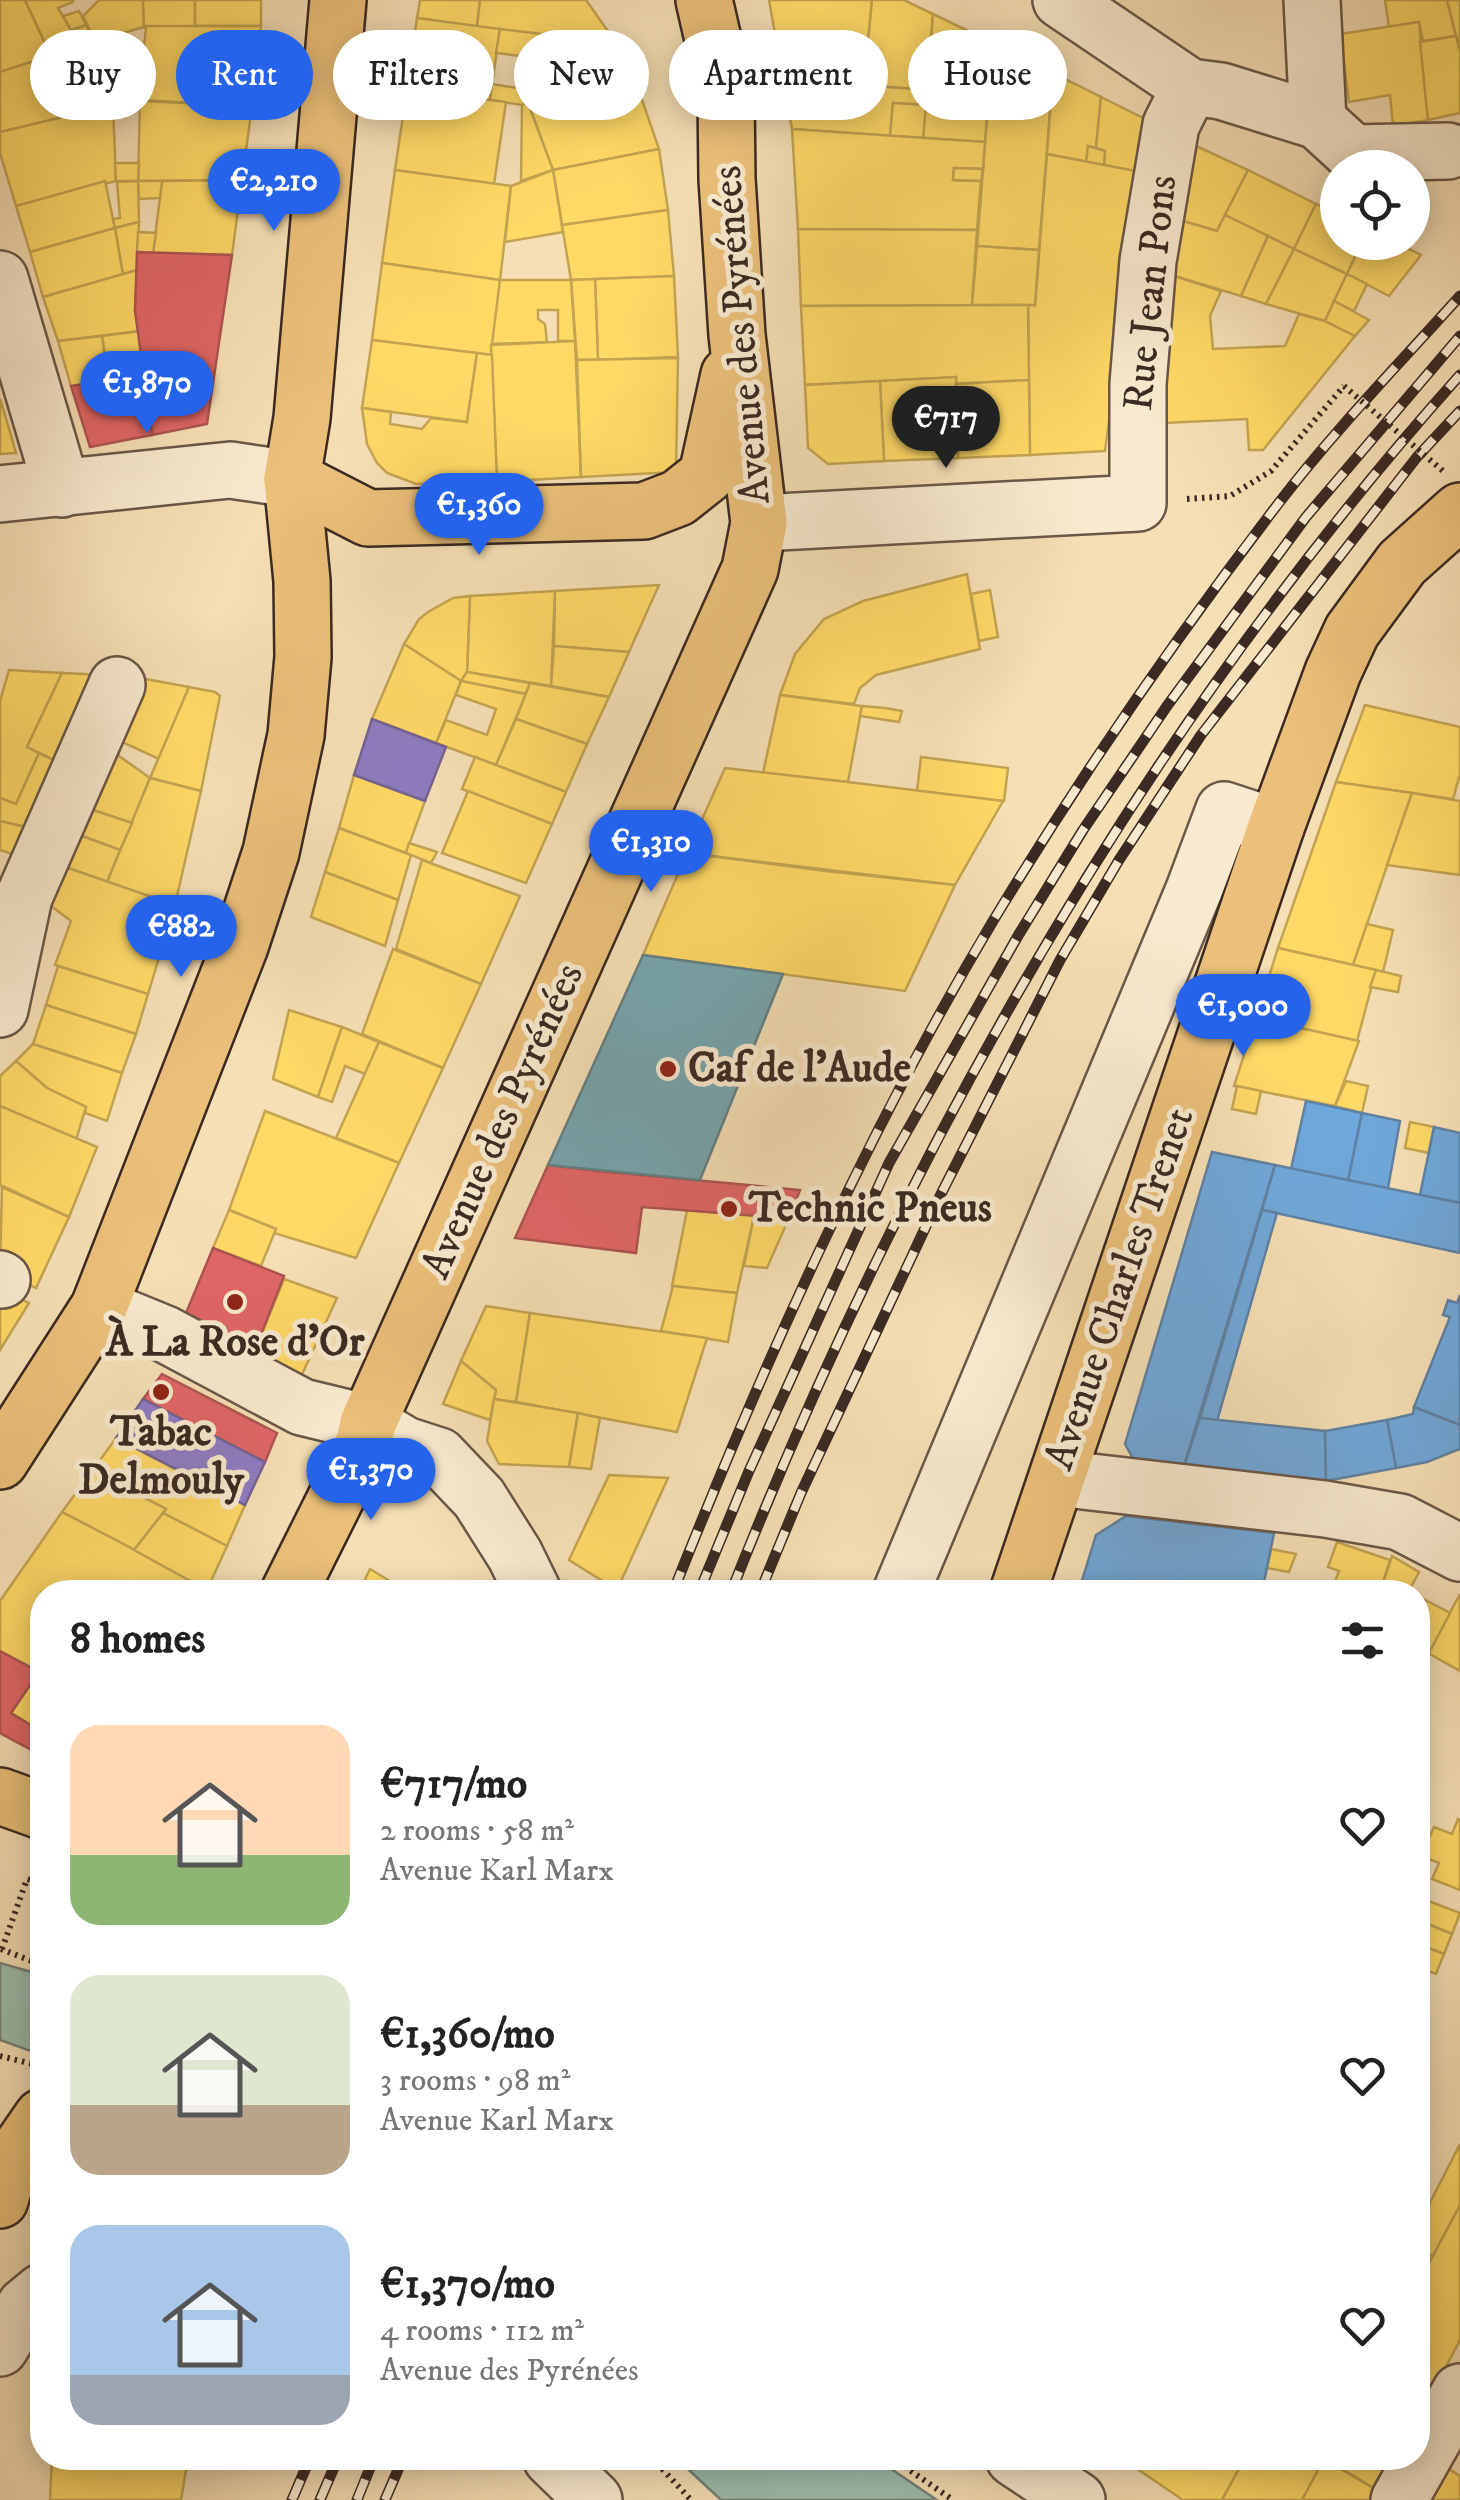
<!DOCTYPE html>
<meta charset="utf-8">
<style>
body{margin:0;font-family:"IM FELL DW Pica",serif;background:#f2f2f2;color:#222;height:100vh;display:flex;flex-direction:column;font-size:38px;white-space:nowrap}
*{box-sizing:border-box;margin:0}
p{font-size:32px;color:#767676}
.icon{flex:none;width:55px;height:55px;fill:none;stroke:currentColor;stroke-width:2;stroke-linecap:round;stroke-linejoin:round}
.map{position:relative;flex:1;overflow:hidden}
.panel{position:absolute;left:30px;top:1580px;width:1400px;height:890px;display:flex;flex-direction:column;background:#fff;border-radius:40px;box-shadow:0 5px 25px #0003}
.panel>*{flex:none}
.guide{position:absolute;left:30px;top:30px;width:1400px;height:90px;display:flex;gap:20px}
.fabs{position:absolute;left:1320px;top:150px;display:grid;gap:20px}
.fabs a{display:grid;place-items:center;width:110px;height:110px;border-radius:50%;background:#fff;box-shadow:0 5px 25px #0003;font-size:50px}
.price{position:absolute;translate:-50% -85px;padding:0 22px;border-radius:35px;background:#2563eb;color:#fff;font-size:32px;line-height:65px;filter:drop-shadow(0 2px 5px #0008)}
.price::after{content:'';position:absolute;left:50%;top:60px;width:30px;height:22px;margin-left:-15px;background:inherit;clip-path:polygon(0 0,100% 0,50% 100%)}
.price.active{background:#222;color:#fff}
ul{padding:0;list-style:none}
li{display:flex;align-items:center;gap:30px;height:250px;padding:0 40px}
li span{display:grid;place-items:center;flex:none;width:280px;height:200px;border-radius:30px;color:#555}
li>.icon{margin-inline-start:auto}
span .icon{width:120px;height:120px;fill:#fffc;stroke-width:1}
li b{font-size:42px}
h2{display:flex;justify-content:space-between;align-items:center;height:120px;padding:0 40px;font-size:42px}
.pill{padding:0 35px;border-radius:45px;background:#fff;box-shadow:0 5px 25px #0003;font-size:35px;line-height:90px}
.pill.active{background:#2563eb;color:#fff}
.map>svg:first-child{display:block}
</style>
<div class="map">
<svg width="1460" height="2500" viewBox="0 0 1460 2500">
<rect width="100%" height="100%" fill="#f6dfb5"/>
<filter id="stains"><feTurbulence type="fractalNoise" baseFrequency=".002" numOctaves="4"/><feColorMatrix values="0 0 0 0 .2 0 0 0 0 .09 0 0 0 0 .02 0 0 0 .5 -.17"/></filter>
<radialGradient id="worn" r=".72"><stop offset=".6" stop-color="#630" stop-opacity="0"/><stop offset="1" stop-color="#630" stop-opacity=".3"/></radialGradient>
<g fill="#9dbdae" stroke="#768276" stroke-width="2.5">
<polygon points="0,1963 42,1975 42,2055 0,2040"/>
<polygon points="676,2458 875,2458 937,2500 721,2500"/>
</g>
<g fill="#ffd966" stroke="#c4a452" stroke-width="2.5">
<polygon points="0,0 25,0 51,56 0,72"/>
<polygon points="25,0 73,0 73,2 58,8 71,30 86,25 95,41 51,56"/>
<polygon points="99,0 143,0 144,27 95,41 83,16"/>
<polygon points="143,0 195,0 195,26 144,27"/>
<rect x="195" y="0" width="66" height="26"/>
<polygon points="420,0 480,0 477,27 417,18"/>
<polygon points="480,0 586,0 617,44 477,27"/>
<polygon points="769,0 872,0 864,85 783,79"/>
<polygon points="872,0 904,0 933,14 927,90 864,85"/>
<polygon points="1385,0 1447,0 1456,36 1423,41 1419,22 1389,27"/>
<polygon points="1447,0 1460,0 1460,43 1456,36"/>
<polygon points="79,11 86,25 71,30 63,16"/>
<polygon points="933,14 993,43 985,142 923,138"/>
<polygon points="417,18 500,29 490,100 407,89"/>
<polygon points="1419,22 1428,120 1393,126 1390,95 1349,102 1340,34"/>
<polygon points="146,26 261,26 252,106 139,100"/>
<polygon points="500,29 543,34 539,58 496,53"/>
<polygon points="543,34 617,44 632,71 534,101"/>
<polygon points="1456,36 1460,52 1460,113 1428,120 1420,42"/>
<polygon points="993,43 1053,73 1039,250 977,246"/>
<polygon points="80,46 98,109 0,132 0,72"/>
<polygon points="632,71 659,149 553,170 528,103"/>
<polygon points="1053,73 1101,97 1096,148 1088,146 1086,162 1047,154"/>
<polygon points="783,79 927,90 926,105 893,103 890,136 792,129"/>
<polygon points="492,84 535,91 534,101 522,105 490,100"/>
<polygon points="407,89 506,102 494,184 395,170"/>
<polygon points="1101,97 1147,120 1141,172 1104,166 1105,151 1096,148"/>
<polygon points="140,101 252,106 242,180 138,181"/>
<polygon points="528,103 553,170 521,181 522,105"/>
<polygon points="893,103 926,105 923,138 890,136"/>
<polygon points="113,105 116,181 16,206 0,153 0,132"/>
<polygon points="792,129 985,142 983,169 954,168 953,180 981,181 977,230 798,229"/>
<polygon points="1192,144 1248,170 1217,231 1176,219"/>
<polygon points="1088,146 1105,151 1104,166 1086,162"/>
<polygon points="659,149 668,210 562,225 553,170"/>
<polygon points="1047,154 1141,172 1105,451 1030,455 1028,305 1035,305"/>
<polygon points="115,163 139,163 138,181 116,181"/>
<polygon points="954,168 983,169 981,181 953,180"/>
<polygon points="395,170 511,186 500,280 382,263"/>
<polygon points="553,170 563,232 505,242 511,186"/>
<polygon points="1248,170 1316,204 1294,249 1225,215"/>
<polygon points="242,180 232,255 153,253 162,181"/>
<polygon points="105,181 115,228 30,252 16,206"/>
<polygon points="138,181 162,181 160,198 139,199"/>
<polygon points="138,181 139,222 115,228 113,219 120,218 117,182"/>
<polygon points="1316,204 1338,214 1338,242 1362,242 1347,274 1294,249"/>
<polygon points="668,210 674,276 571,280 562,225"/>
<polygon points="1225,215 1268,236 1241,296 1171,275 1176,219 1217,231"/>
<polygon points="139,222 137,270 123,275 115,228"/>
<polygon points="115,228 123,275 43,297 30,252"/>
<polygon points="798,229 977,230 972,305 801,306"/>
<polygon points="138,232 156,233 153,253 137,252"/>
<polygon points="1268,236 1294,249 1266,304 1241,296"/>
<polygon points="1362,242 1395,242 1421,255 1389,296 1347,274"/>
<polygon points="977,246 1039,250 1035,305 972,305"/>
<polygon points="1294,249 1347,274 1325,321 1266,304"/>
<polygon points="382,263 500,280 492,355 372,340"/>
<polygon points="137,270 135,311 141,331 58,341 43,297"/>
<polygon points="1347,274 1367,284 1354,311 1334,301"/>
<polygon points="1171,275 1221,291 1210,316 1213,349 1285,346 1299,314 1325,321 1355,336 1263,450 1249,450 1247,419 1165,423"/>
<polygon points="674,276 678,357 598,360 595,279"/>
<polygon points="595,279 598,360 577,360 571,280"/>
<polygon points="500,280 571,280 575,341 558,341 558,310 538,310 538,319 545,324 547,342 492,344"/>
<polygon points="1334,301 1369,320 1355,336 1325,321"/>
<polygon points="1028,305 1029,380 956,384 956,377 805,385 801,306"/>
<polygon points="141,331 143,353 106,360 102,336"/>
<polygon points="102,336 108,380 71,386 58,341"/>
<polygon points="372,340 477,353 467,422 362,408"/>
<polygon points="575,341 581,477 497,482 491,345"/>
<polygon points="143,353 145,375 108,380 106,360"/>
<polygon points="477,353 492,355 497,482 416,484 387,473 377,463 367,444 362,408 391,412 390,424 422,429 431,418 467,422"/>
<polygon points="678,358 676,472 581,477 577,360"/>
<polygon points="956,377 958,458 884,461 880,381"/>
<polygon points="1029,380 1030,455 958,458 956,384"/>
<polygon points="880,381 884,461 828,464 808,448 805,385"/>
<polygon points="0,399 3,408 16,453 0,454"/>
<polygon points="967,574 980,649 876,675 860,688 854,704 780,695 795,654 824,619 863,601"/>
<polygon points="659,585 629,652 554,646 555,591"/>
<polygon points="990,590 998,637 979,641 971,594"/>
<polygon points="555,591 551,686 467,672 470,596"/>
<polygon points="470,596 467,672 461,681 404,644 419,619 428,612 453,598"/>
<polygon points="404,644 461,681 436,743 372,719"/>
<polygon points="554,646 629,652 609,697 551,686"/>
<polygon points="9,670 62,673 27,747 39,753 16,804 0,798 0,701"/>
<polygon points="467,672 530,683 526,694 461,681"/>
<polygon points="62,673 105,675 64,765 27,747"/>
<polygon points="135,677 189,687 159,759 109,736"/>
<polygon points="461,681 526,694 496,765 436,743 446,720 487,735 496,709 456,695"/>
<polygon points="530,683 609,697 587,744 516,719"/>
<polygon points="189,687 215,692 220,696 201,791 150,778"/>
<polygon points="780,695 862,706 848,782 763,773"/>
<polygon points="1365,705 1460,727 1460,774 1453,799 1336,782"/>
<polygon points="862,706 885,708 902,711 899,722 860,716"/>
<polygon points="516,719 587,744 566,792 496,765"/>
<polygon points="105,746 150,778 132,823 78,805"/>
<polygon points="39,753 64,765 34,829 0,821 0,798 16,804"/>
<polygon points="475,757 566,792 552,824 462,789"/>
<polygon points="921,757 1008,768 1004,801 917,791"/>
<polygon points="725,768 848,782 1003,801 955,885 687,853"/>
<polygon points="354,775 425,801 406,853 339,828"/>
<polygon points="150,778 201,791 175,905 107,882"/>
<polygon points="1336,782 1412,793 1353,965 1278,948"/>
<polygon points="468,791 552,824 526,883 442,853"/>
<polygon points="1412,793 1460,801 1460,875 1387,865"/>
<polygon points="78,805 132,823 120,850 66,830"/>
<polygon points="0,821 34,829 21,857 0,850"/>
<polygon points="339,828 411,855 398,900 325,872"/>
<polygon points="66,830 120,850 107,882 51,862"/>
<polygon points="409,843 437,852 431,863 406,853"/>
<polygon points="687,853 826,871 955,885 905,991 643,955"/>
<polygon points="422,860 520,896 481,984 396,949"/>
<polygon points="51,862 175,905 148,994 55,965 71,921 43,900"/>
<polygon points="325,872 398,900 385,946 311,917"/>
<polygon points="1367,924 1393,930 1383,972 1353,965"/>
<polygon points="1278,948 1376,970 1357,1041 1256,1018"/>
<polygon points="393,949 481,984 443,1068 362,1034"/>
<polygon points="58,966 148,994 136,1034 46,1005"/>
<polygon points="1376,970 1401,976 1398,992 1370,987"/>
<polygon points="46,1005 136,1034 122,1073 33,1044"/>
<polygon points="289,1010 342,1027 318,1097 273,1079"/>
<polygon points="1256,1018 1359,1041 1335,1106 1234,1086"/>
<polygon points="342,1027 379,1042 365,1074 345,1066 332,1102 318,1097"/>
<polygon points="379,1042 443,1068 399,1163 336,1138"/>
<polygon points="33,1044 122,1073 107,1121 85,1113 86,1107 47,1088 16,1061"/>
<polygon points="16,1061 47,1088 86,1107 76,1140 0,1106 0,1076"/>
<polygon points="1346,1081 1368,1086 1362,1113 1335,1106"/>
<polygon points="1237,1086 1261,1091 1256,1114 1232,1109"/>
<polygon points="0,1106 97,1147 69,1217 0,1185"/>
<polygon points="265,1111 399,1163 356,1258 274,1233 276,1229 229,1210"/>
<polygon points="1410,1122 1434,1127 1429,1153 1405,1148"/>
<polygon points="2,1187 69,1217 36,1288 0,1270"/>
<polygon points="229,1210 276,1229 261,1266 213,1248"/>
<polygon points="687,1210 754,1216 737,1293 672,1286"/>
<polygon points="754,1216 789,1218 767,1268 744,1266"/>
<polygon points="284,1279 337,1298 299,1381 253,1355"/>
<polygon points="673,1286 737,1293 728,1342 661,1331"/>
<polygon points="0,1289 29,1303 0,1350"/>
<polygon points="486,1306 530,1313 516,1402 494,1399 496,1390 461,1361"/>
<polygon points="530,1313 707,1338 677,1432 516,1402"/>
<polygon points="461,1361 496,1390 490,1420 443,1404"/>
<polygon points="494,1399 578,1413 569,1467 499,1464 487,1441"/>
<polygon points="578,1413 600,1418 591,1469 569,1467"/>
<polygon points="116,1438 245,1505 227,1546 163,1513 166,1509 92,1471"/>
<polygon points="92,1471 166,1509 134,1550 62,1512"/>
<polygon points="609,1475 668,1478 617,1590 569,1560"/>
<polygon points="62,1512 135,1550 207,1590 205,1592 42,1592 42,1673 0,1651 0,1601"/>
<polygon points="163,1513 227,1546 207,1590 134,1550"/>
<polygon points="1337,1542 1390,1560 1380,1592 1331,1592 1339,1571 1328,1567"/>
<polygon points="1271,1549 1296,1554 1289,1572 1267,1568"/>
<polygon points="1392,1556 1419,1572 1409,1591 1411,1592 1380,1592"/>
<polygon points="370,1569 408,1592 359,1592"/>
<polygon points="1460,1594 1460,1671 1428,1653"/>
<polygon points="1418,1596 1450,1613 1418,1674"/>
<polygon points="39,1672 42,1673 42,1732 11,1713"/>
<polygon points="1458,1819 1460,1820 1460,1890 1432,1879 1439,1863 1421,1856 1434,1827 1452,1834"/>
<polygon points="1418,1897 1460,1913 1452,1934 1418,1920"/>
<polygon points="1418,1920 1452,1934 1444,1954 1418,1944"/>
<polygon points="1418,1944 1444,1954 1436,1974 1418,1967"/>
<polygon points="1460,2144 1460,2205 1433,2256 1418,2248 1418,2226"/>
<polygon points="1460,2205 1460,2340 1426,2404 1418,2399 1418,2284"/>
<polygon points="52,2458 188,2458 181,2500 50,2500"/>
<polygon points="1132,2458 1245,2458 1222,2500 1183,2500 1130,2464"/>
<polygon points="1245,2458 1325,2458 1302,2500 1222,2500"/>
<polygon points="1325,2458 1396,2458 1378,2491"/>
<polygon points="1324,2459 1378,2491 1373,2500 1302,2500"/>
<polygon points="1439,2463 1460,2476 1460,2500 1420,2500"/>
</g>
<g fill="#e06666" stroke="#ae5452" stroke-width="2.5">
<polygon points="137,252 232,255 207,424 152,435 135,311"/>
<polygon points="145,375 152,435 90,447 71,386"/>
<polygon points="548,1165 598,1171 800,1190 789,1218 642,1207 636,1253 515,1238"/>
<polygon points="213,1248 284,1276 253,1355 184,1318"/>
<polygon points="162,1374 277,1433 265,1462 143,1399"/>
<polygon points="0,1651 39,1672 11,1713 42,1732 39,1754 0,1733"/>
</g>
<g fill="#8e7cc3" stroke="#756393" stroke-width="2.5">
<polygon points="372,719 446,747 425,801 354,775"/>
<polygon points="143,1399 265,1462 245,1505 116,1438"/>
</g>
<g fill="#6fa8dc" stroke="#5f82a4" stroke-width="2.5">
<polygon points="1306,1101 1362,1113 1348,1181 1291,1169"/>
<polygon points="1362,1113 1400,1121 1388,1188 1348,1181"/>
<polygon points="1434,1127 1460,1133 1460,1203 1420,1195"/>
<polygon points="1212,1152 1275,1165 1184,1466 1134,1460 1125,1444"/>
<polygon points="1275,1165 1460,1203 1460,1253 1262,1210"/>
<polygon points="1262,1210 1277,1213 1217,1421 1200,1418"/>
<polygon points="1460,1295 1460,1425 1414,1407 1450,1317 1443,1315 1448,1300 1457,1303"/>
<polygon points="1414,1407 1460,1425 1460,1449 1427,1462 1396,1468 1387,1420 1413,1414"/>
<polygon points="1200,1418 1325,1431 1326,1481 1184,1466"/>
<polygon points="1387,1420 1396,1468 1326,1481 1325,1431"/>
<polygon points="1126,1516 1274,1533 1262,1592 1130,1592 1081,1584 1096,1535"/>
</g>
<polygon fill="#76a5af" stroke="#648085" stroke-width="2.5" points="643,955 783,974 700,1180 548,1165"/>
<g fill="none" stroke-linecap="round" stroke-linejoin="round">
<g stroke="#6a5748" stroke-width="60">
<g id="minor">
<polyline points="1061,0 1190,87 1221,91 1318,121 1353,153 1448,151"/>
<polyline points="1312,0 1318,121"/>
<polyline points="0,279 62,489"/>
<polyline points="0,494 230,470 292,479"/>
<polyline points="759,523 1138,503 1138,384 1148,261 1171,125 1190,87"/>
<polyline points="0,1009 24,897 117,685"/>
<polyline points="0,1279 2,1280"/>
<polyline points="99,1307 165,1334 302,1407 368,1423 405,1445 439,1456 479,1498 515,1555 533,1592"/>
<polyline points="1057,1478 1325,1509 1400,1522 1460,1553"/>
<polyline points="901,1592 1194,890 1224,810 1276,827"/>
<polyline points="0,2348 25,2306 42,2292"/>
<polyline points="551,2458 594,2500"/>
<polyline points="1014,2458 1077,2500"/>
<polyline points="1399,2500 1460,2392"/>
</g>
</g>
<g stroke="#3b2a23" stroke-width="60">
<g id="major">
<polyline points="292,479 368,518 644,511 678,498 707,475 729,375"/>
<polyline points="0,1461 99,1307 240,946 271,852 296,735 303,657 302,581 292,479 302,418 338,0"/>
<polyline points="289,1592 364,1442 368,1423 750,569 759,523 737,335 727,179 726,96 704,0"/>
<polyline points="1018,1592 1276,827 1333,672 1352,631 1402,563 1460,511"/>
<polyline points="0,1796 42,1811"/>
<polyline points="0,2200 11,2162 42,2117"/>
</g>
</g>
<g stroke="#3b2a23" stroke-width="6" stroke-dasharray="2.5 5" stroke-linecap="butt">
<polyline points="1187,499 1230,496 1271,471 1344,386"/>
<polyline points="1,1949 42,1965"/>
<polyline points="2,1949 27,1879 42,1884"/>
<polyline points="0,2056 37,2065"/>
<polyline points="652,2458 691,2500"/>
<polyline points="892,2458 953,2500"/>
</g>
<use href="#minor" stroke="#f9eacf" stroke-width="55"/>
<use href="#major" stroke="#ebc07a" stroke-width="55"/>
<g stroke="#3b2a23" stroke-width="11">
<g id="rail">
<path d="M673,1592C764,1363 866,1134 993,921C1080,777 1176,637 1278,504C1334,431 1399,364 1460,296"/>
<polyline points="699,1592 749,1471 889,1163 1019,934 1083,830 1167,706 1306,517 1460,336"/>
<path d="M731,1592C906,1151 1143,730 1460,375"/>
<polyline points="760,1592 801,1493 942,1192 1060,960 1119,860 1201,735 1417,457 1460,411"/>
<polyline points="292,2500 310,2458"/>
<polyline points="320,2500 338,2458"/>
<polyline points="357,2500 374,2458"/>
<polyline points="385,2500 403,2458"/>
</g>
</g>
<use href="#rail" stroke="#f9eacf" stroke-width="8" stroke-dasharray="22" stroke-linecap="butt"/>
<polyline stroke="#3b2a23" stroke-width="6" stroke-dasharray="2.5 5" stroke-linecap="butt" points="1344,386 1443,471"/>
</g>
<g fill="#8f2418" stroke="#f9eacf" stroke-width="4">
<circle cx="668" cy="1069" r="10"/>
<circle cx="729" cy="1209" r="10"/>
<circle cx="235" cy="1302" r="10"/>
<circle cx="161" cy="1392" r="10"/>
</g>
<g text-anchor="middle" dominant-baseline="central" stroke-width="10" stroke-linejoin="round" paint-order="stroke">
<g font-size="42" fill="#3b2a23" stroke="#f9eacf">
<text transform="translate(1151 293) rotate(-84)">Rue Jean Pons</text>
<text transform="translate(742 335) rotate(-95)">Avenue des Pyrénées</text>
<text transform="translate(503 1121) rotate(-66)">Avenue des Pyrénées</text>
<text transform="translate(1120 1289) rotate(-71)">Avenue Charles Trenet</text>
</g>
<g font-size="42" font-weight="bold" fill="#3b2a23" stroke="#f9eacf" text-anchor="start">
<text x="688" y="1069">Caf de l'Aude</text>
<text x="749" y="1209">Technic Pneus</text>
<text x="235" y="1343" text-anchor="middle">À La Rose d'Or</text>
<text x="161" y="1433" text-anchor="middle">Tabac<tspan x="161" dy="48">Delmouly</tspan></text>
</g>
</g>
<rect width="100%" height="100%" filter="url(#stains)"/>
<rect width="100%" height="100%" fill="url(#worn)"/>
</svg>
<div class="fabs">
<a><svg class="icon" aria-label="locate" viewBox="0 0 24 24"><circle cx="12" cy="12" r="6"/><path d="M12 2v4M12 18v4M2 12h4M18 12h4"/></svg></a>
</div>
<b class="price" style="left:274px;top:234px">€2,210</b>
<b class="price" style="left:147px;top:436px">€1,870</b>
<b class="price active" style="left:946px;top:471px">€717</b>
<b class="price" style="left:479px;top:558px">€1,360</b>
<b class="price" style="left:651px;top:895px">€1,310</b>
<b class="price" style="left:181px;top:980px">€882</b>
<b class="price" style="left:1243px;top:1059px">€1,000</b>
<b class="price" style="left:371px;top:1523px">€1,370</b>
<div class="guide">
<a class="pill">Buy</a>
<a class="pill active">Rent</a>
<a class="pill">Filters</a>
<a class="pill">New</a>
<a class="pill">Apartment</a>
<a class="pill">House</a>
</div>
<section class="panel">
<h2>8 homes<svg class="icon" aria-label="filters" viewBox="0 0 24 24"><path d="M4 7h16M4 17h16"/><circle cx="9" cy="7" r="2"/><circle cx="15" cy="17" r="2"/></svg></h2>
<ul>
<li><span style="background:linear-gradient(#ffd9b3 65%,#8fb573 0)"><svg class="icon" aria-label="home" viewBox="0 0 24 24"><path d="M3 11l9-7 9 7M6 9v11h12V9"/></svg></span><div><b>€717/mo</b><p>2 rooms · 58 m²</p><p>Avenue Karl Marx</p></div><svg class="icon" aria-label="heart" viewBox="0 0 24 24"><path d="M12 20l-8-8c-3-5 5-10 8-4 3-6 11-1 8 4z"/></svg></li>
<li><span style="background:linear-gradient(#dfe7d0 65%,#b9a48a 0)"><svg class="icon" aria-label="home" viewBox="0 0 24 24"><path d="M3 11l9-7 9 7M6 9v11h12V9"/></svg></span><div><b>€1,360/mo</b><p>3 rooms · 98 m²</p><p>Avenue Karl Marx</p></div><svg class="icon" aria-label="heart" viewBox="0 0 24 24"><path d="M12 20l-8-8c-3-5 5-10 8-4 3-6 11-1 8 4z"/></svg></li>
<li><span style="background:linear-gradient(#a9c7e8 75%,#9aa5b1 0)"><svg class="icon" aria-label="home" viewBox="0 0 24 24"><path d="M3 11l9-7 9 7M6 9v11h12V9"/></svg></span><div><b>€1,370/mo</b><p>4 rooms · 112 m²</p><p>Avenue des Pyrénées</p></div><svg class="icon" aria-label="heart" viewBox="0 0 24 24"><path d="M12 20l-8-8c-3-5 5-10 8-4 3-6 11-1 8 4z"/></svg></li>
</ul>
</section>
</div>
